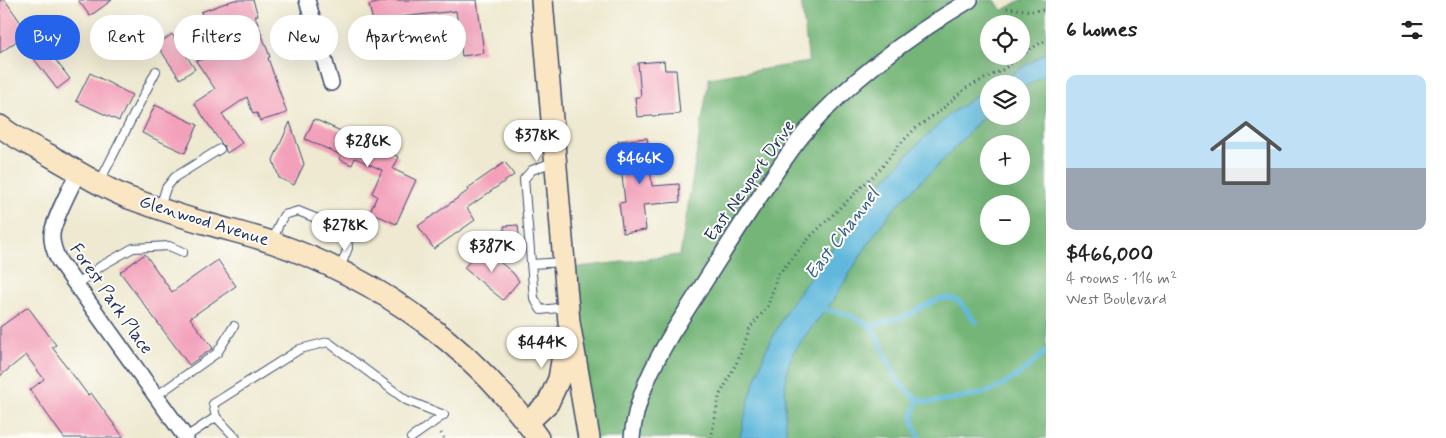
<!DOCTYPE html>
<meta charset="utf-8">
<style>
body{margin:0;font-family:Mynerve,sans-serif;background:#f2f2f2;color:#222;height:100vh;display:flex;flex-direction:column;font-size:19px;white-space:nowrap}
*{box-sizing:border-box;margin:0}
p{font-size:16px;color:#767676}
.icon{flex:none;width:28px;height:28px;fill:none;stroke:currentColor;stroke-width:2;stroke-linecap:round;stroke-linejoin:round}
.map{position:relative;flex:1;overflow:hidden}
.panel{display:flex;flex-direction:column;background:#fff;width:400px}
.panel>*{flex:none}
.guide{position:absolute;left:15px;top:15px;width:475px;height:45px;display:flex;gap:10px}
.buttons{position:absolute;left:980px;top:15px;display:grid;gap:10px}
.buttons a{display:grid;place-items:center;width:50px;height:50px;border-radius:50%;background:#fff;box-shadow:0 5px 20px #0002;font-size:25px}
.price{position:absolute;translate:-50% -42px;padding:0 11px;border-radius:18px;background:#fff;color:#222;font-size:16px;line-height:32px;filter:drop-shadow(0 1px 2px #0008)}
.price::after{content:'';position:absolute;left:50%;top:30px;width:15px;height:11px;margin-left:-8px;background:inherit;clip-path:polygon(0 0,100% 0,50% 100%)}
.price.active{background:#2563eb;color:#fff}
ul{padding:0;list-style:none}
li{display:grid;align-content:center;gap:10px;height:265px;padding:0 20px}
li+li{border-top:1px solid #e0e0e0}
li span{display:grid;place-items:center;height:155px;border-radius:10px;color:#555}
li>.icon{margin-inline-start:auto}
span .icon{width:90px;height:90px;fill:#fffc;stroke-width:1}
li b{font-size:21px}
h2{display:flex;justify-content:space-between;align-items:center;height:60px;padding:0 20px;font-size:21px}
.tag{padding:0 18px;border-radius:22px;background:#fff;box-shadow:0 5px 20px #0002;font-size:18px;line-height:45px}
.tag.active{background:#2563eb;color:#fff}
main{display:flex;flex:1;min-height:0}
.map>svg:first-child{display:block}
</style>
<main>
<div class="map">
<svg width="1046" height="438" viewBox="0 0 1046 438">
<rect width="100%" height="100%" fill="#fdfcf7"/>
<filter id="ink" filterUnits="userSpaceOnUse"><feTurbulence type="fractalNoise" baseFrequency=".02" numOctaves="2"/><feDisplacementMap in="SourceGraphic" scale="10" xChannelSelector="R" yChannelSelector="G"/><feConvolveMatrix kernelMatrix="1 2 1 2 8 2 1 2 1" color-interpolation-filters="sRGB"/></filter>
<filter id="wash" filterUnits="userSpaceOnUse"><feTurbulence type="fractalNoise" baseFrequency=".0096" numOctaves="4" result="noise"/><feDisplacementMap in="SourceGraphic" scale="20" xChannelSelector="R" yChannelSelector="G"/><feGaussianBlur stdDeviation="1.12" result="paint"/><feColorMatrix in="noise" values="0 0 0 0 0 0 0 0 0 0 0 0 0 0 0 0 0 1.4 0 .05"/><feComposite in="paint" operator="in"/></filter>
<g filter="url(#wash)">
<rect width="100%" height="100%" fill="#eee9d0"/>
<g fill="#74b678" stroke="#48726b" fill-rule="evenodd">
<path d="M801,0H995L1002,11L1021,0H1046V53L994,84H989V87L950,114L912,150L882,183L789,306L765,352L749,400L740,438H589L564,269L680,255L709,78L809,62ZM989,24H1021V56H989Z"/>
<path d="M1046,74V438H787C784,421 784,383 788,366C794,345 820,319 833,300C850,274 865,246 884,221C901,197 925,179 945,158C960,143 974,126 989,111V116H1021V89ZM989,144H1021V176H989ZM989,204H1021V236H989Z"/>
</g>
<g fill="#60b9dd" stroke="#3e749e">
<polygon points="1046,53 1046,74 1021,89 1021,84 994,84"/>
<path d="M989,87V111C973,126 960,143 945,158C925,179 902,197 884,221C865,246 850,274 833,300C820,319 794,345 788,366C784,383 784,421 787,438H740L749,400L765,352L789,306L882,183L912,150L950,114Z"/>
</g>
<g fill="none" stroke-linecap="round" stroke-linejoin="round">
<g stroke="#60b9dd" stroke-width="5">
<path d="M820,308C835,312 857,315 869,326C883,339 887,369 902,386C907,391 914,398 920,400C928,404 937,401 946,400C959,398 974,396 987,392C1009,384 1030,367 1046,351"/>
<path d="M869,326C881,323 893,321 904,317C917,311 944,290 958,301C964,305 970,317 976,322"/>
<path d="M918,400C911,416 911,423 920,438"/>
</g>
</g>
<g id="blocks">
<g fill="#f3a0ba">
<polygon points="0,0 5,0 28,33 0,53"/>
<polygon points="78,0 112,0 90,16"/>
<polygon points="234,0 253,0 258,15 255,16 270,57 268,58 287,113 260,121 257,113 253,114 247,97 222,114 242,143 227,153 224,146 221,143 194,103 215,89 196,61 244,47 234,20 207,30 201,12"/>
<polygon points="390,0 477,0 484,53 462,56 456,11 400,17 403,32 377,39 369,5"/>
<polygon points="172,34 195,69 180,79 157,45"/>
<polygon points="41,41 70,79 57,89 28,51"/>
<polygon points="664,61 665,70 676,70 680,114 637,117 635,97 641,97 638,63"/>
<polygon points="90,73 132,95 119,121 76,101"/>
<polygon points="155,105 198,125 185,153 142,133"/>
<polygon points="314,119 399,157 393,169 416,180 396,224 370,212 377,196 372,193 382,170 355,158 352,165 339,159 341,155 305,139"/>
<polygon points="290,122 304,164 294,185 279,178 273,160"/>
<polygon points="647,138 652,186 679,184 680,202 643,205 646,230 623,233 619,203 625,202 618,141"/>
<polygon points="505,162 514,175 467,208 475,220 434,249 418,226 469,190 468,188"/>
<polygon points="518,225 521,253 506,254 504,226"/>
<polygon points="482,247 513,273 519,281 503,300 464,268"/>
<polygon points="145,254 172,292 218,260 236,286 190,318 213,348 189,365 120,272"/>
<polygon points="28,307 56,345 52,347 88,395 91,393 124,438 64,438 30,390 44,379 26,355 0,376 0,327"/>
</g>
</g>
</g>
<g filter="url(#ink)">
<use href="#blocks" fill-opacity="0" stroke="#3b4b6f" stroke-width="1"/>
<g fill="none" stroke-linecap="round" stroke-linejoin="round">
<g stroke="#3b4b6f" stroke-width="10">
<g id="lane">
<polyline points="553,162 532,170 524,179 534,298 541,310 566,307"/>
<polyline points="99,183 156,71"/>
<polyline points="160,207 166,188 175,177 220,149"/>
<polyline points="273,241 279,224 284,215 298,211 343,229 347,233 348,248 340,268"/>
<polyline points="532,264 563,262"/>
<polyline points="76,285 101,266 133,248 169,246 183,252"/>
<polyline points="156,396 217,353 234,326"/>
<polyline points="216,417 236,438"/>
<polyline points="186,437 216,417 213,404 300,349 328,342 406,400 444,415 411,438"/>
</g>
</g>
<g stroke="#3b4b6f" stroke-width="18">
<g id="street">
<polyline points="307,0 331,83"/>
<path d="M78,172C71,188 54,218 52,234C51,244 55,253 59,261L186,438"/>
<path d="M632,438C635,400 653,365 672,333C699,291 725,249 752,208C770,182 786,154 807,130C852,78 911,35 970,0"/>
</g>
</g>
<g stroke="#3b4b6f" stroke-width="24">
<g id="secondary">
<polyline points="542,0 569,322 589,438"/>
<path d="M0,126C14,138 33,146 49,155C75,170 101,187 129,198C154,207 179,216 205,223C228,230 251,235 274,243C379,279 473,347 538,438"/>
<polyline points="527,423 548,403 559,379 566,337"/>
</g>
</g>
<g stroke="#3b4b6f" stroke-width="3" stroke-dasharray="1 4" stroke-linecap="butt">
<polyline points="1007,8 1033,11 1046,10"/>
<polyline points="441,433 444,438"/>
<polyline points="711,438 719,397 741,354 750,328 768,306 777,276 811,236 881,168 899,145 918,126 939,112 966,88 1004,69 1032,48 1046,40"/>
</g>
<use href="#lane" stroke="#fff" stroke-width="8"/>
<use href="#street" stroke="#fff" stroke-width="15"/>
<use href="#secondary" stroke="#fbe6c4" stroke-width="21"/>
</g>
</g>
<g text-anchor="middle" dominant-baseline="central" stroke-width="4" stroke-linejoin="round" paint-order="stroke">
<g font-size="18" fill="#1b2f5e" stroke="#fdfcf7">
<text transform="translate(750 181) rotate(-55)">East Newport Drive</text>
<text transform="translate(204 221) rotate(17)">Glenwood Avenue</text>
<text transform="translate(111 299) rotate(55)">Forest Park Place</text>
</g>
<g font-size="19" font-style="italic" fill="#335f8a" stroke="#fdfcf7">
<text transform="translate(842 234) rotate(-53)">East Channel</text>
</g>
</g>
</svg>
<div class="buttons">
<a><svg class="icon" aria-label="locate" viewBox="0 0 24 24"><circle cx="12" cy="12" r="6"/><path d="M12 2v4M12 18v4M2 12h4M18 12h4"/></svg></a>
<a><svg class="icon" aria-label="layers" viewBox="0 0 24 24"><path d="M12 4l9 5-9 5-9-5zM3 14l9 5 9-5"/></svg></a>
<a>+</a>
<a>−</a>
</div>
<b class="price" style="left:537px;top:162px">$378K</b>
<b class="price" style="left:368px;top:168px">$286K</b>
<b class="price active" style="left:640px;top:185px">$466K</b>
<b class="price" style="left:345px;top:252px">$278K</b>
<b class="price" style="left:492px;top:273px">$387K</b>
<b class="price" style="left:542px;top:369px">$444K</b>
<div class="guide">
<a class="tag active">Buy</a>
<a class="tag">Rent</a>
<a class="tag">Filters</a>
<a class="tag">New</a>
<a class="tag">Apartment</a>
</div>
</div>
<section class="panel">
<h2>6 homes<svg class="icon" aria-label="filters" viewBox="0 0 24 24"><path d="M4 7h16M4 17h16"/><circle cx="9" cy="7" r="2"/><circle cx="15" cy="17" r="2"/></svg></h2>
<ul>
<li><span style="background:linear-gradient(#bfe0f5 60%,#9aa5b1 0)"><svg class="icon" aria-label="home" viewBox="0 0 24 24"><path d="M3 11l9-7 9 7M6 9v11h12V9"/></svg></span><div><b>$466,000</b><p>4 rooms · 116 m²</p><p>West Boulevard</p></div></li>
</ul>
</section>
</main>
